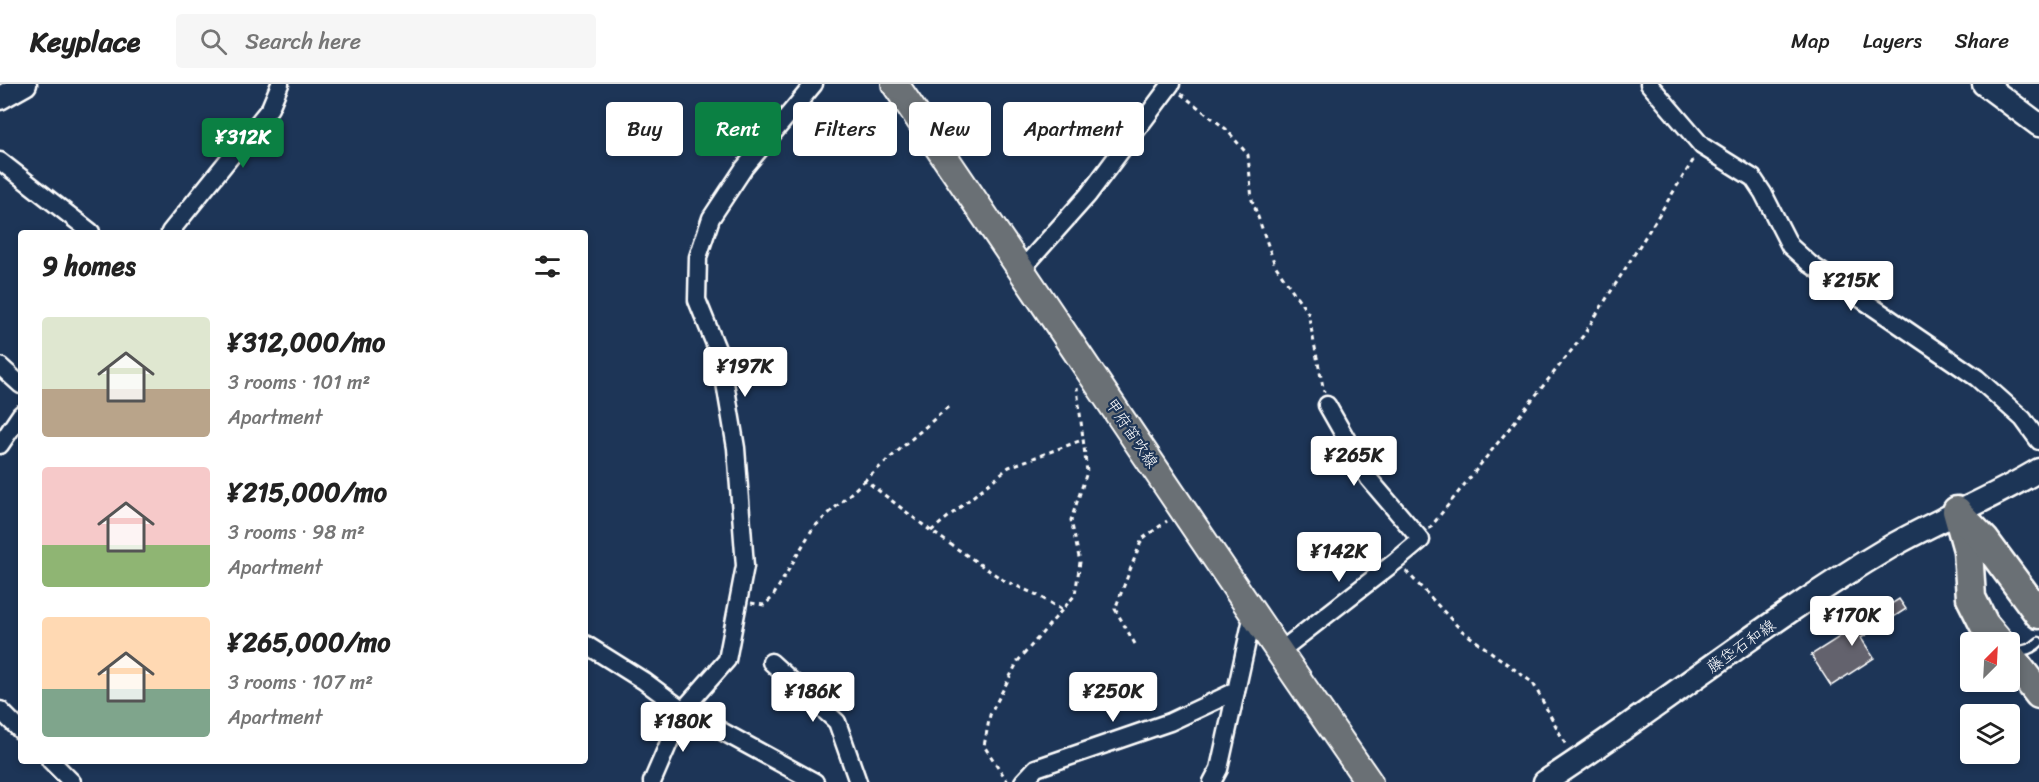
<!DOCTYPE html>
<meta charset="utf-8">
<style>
body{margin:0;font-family:Sriracha,"Klee One",sans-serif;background:#f6f6f6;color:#222;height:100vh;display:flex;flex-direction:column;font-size:22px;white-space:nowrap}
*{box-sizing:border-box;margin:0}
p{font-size:20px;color:#767676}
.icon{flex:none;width:33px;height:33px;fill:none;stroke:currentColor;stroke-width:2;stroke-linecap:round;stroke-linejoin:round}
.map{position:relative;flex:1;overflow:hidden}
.side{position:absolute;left:18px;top:146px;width:570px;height:534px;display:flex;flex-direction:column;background:#fff;border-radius:6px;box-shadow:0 3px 9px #0003}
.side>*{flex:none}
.hud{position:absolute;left:606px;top:18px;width:570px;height:54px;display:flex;gap:12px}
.needle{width:39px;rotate:24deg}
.controls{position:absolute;left:1960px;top:548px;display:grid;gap:12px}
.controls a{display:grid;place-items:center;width:60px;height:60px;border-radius:6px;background:#fff;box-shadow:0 3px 9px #0003;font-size:30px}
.price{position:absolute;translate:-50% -51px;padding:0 14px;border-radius:6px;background:#fff;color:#222;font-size:20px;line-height:39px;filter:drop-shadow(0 2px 3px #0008)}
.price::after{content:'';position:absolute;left:50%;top:36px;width:18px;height:14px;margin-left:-9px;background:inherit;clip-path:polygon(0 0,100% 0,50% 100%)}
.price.on{background:#0b8043;color:#fff}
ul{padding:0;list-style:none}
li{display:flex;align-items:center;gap:18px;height:150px;padding:0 24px}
li span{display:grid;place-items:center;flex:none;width:168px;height:120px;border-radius:6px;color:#555}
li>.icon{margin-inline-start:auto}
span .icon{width:72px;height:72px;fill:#fffc;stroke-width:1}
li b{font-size:26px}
h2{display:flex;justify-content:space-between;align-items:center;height:72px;padding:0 24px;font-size:26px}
.chip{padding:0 21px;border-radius:6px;background:#fff;box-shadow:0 3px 9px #0003;font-size:21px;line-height:54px}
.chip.on{background:#0b8043;color:#fff}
header{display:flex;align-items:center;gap:36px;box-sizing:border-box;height:84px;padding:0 30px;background:#fff;border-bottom:2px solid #e0e0e0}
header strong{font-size:28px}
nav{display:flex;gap:33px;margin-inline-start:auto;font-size:21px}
.search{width:420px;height:54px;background:#f6f6f6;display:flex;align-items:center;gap:15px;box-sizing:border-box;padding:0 21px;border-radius:6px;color:#767676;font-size:22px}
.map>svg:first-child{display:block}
</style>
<header>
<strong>Keyplace</strong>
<div class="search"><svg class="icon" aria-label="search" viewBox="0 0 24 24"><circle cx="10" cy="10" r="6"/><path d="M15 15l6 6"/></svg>Search here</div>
<nav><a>Map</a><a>Layers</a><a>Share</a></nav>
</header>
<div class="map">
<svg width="2039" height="698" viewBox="0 0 2039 698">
<rect width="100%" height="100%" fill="#1d3557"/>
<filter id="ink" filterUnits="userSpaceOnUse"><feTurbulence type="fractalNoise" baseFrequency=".0167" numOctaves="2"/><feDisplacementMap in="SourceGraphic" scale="12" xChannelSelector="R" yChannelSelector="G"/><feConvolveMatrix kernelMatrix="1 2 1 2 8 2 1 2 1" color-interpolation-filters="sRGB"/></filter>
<g filter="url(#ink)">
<polygon fill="#63626d" stroke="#fff" stroke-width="1.5" points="1899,515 1906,525 1861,554 1874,574 1831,602 1811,571"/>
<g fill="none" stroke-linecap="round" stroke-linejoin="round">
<g stroke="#fff" stroke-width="13">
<path id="lane" d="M2016,567C2025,567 2032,565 2039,558"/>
</g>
<g stroke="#fff" stroke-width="21">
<g id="street">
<polyline points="1649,0 1702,62 1753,94 1763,109 1790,162 1810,180 1977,294 2023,335 2039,357"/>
<polyline points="0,77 91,148"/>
<polyline points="170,148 270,24 280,0"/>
<polyline points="1022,185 1088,111 1171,0"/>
<polyline points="0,282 21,301"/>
<polyline points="0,361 21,330"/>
<polyline points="585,560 644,597 683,626 815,698"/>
<polyline points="1279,568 1396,477 1421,456 1369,395 1327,321"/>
<polyline points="771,578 837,638 858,698"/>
<polyline points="0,626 21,647"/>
<polyline points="50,676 72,698"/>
<polyline points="652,698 683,626 727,576 745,482 736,364 721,275 697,216 698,173 711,134 744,84 814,0"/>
<polyline points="1023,698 1036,684 1170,638 1236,607"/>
<polyline points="1212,698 1219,685 1253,530"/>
</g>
</g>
<g stroke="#fff" stroke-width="27">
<g id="secondary">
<polyline points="1984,0 2039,41"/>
<polyline points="0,14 25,0"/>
<path d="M1545,698C1662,622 1770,534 1890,463C1939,435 1991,415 2039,386"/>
</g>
</g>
<g stroke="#fff" stroke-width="30">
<path id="primary" d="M895,0C1054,232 1208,467 1369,698"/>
</g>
<g stroke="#fff" stroke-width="33">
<g id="highway">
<polyline points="1957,427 1968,466 1971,514 1984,540 1999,558"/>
<polyline points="1960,431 1985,457 2039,530"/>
<polyline points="2010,572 2039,610"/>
</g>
</g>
<g stroke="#fff" stroke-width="3" stroke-dasharray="4.5 4.5" stroke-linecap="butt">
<polyline points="1181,10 1226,45 1248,71 1252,116 1275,181 1308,229 1324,308"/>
<polyline points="948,323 865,396 931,447 1003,496 1037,511 1062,526"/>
<polyline points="1429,445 1583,252 1694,75"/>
<polyline points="931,447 1009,383 1082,356"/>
<polyline points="1406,487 1461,546 1533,599 1567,663"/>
<polyline points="751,519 764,521 772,514 813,444 865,396"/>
<polyline points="1135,560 1115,525 1142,455 1167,437"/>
<polyline points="1008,698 984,662 990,631 1018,577 1075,511 1080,478 1071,436 1087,388 1077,304"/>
</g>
<use href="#lane" stroke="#1d3557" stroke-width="8"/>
<use href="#street" stroke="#1d3557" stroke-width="16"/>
<use href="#secondary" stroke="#1d3557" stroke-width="22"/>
<use href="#primary" stroke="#6a7074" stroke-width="26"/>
<use href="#highway" stroke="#6a7074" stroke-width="28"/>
</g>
</g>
<g text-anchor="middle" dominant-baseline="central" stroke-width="4.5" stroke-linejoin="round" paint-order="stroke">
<g font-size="16" fill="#fff" stroke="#1d3557">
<text transform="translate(1132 349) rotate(56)">甲府笛吹線</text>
<text transform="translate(1741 562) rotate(-35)">藤垈石和線</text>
</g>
</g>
</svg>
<div class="controls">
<a><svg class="needle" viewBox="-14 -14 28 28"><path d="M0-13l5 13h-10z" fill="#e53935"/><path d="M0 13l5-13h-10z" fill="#767676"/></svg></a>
<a><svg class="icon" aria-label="layers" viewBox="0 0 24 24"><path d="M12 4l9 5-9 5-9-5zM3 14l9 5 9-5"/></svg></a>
</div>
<b class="price on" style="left:243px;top:85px">¥312K</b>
<b class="price" style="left:1851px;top:228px">¥215K</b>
<b class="price" style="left:745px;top:314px">¥197K</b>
<b class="price" style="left:1354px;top:403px">¥265K</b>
<b class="price" style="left:1339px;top:499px">¥142K</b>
<b class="price" style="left:1852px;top:563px">¥170K</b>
<b class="price" style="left:813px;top:639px">¥186K</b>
<b class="price" style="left:1113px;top:639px">¥250K</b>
<b class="price" style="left:683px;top:669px">¥180K</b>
<div class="hud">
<a class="chip">Buy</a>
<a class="chip on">Rent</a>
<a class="chip">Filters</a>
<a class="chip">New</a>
<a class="chip">Apartment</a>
</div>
<section class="side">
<h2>9 homes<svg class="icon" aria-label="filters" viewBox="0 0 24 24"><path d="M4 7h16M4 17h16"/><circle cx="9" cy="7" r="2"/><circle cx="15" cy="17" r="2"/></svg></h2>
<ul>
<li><span style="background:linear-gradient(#dfe7d0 60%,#b9a48a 0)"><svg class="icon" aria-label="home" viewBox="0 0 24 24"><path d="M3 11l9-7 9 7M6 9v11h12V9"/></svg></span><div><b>¥312,000/mo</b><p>3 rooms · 101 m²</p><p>Apartment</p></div></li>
<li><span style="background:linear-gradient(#f6c9c9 65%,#8fb573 0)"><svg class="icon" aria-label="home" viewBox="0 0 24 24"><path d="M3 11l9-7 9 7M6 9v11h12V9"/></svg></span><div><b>¥215,000/mo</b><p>3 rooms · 98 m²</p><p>Apartment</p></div></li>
<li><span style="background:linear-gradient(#ffd9b3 60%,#7fa58c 0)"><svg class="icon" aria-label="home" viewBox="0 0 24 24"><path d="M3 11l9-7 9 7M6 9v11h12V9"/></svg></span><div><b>¥265,000/mo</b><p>3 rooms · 107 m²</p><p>Apartment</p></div></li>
</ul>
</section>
</div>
